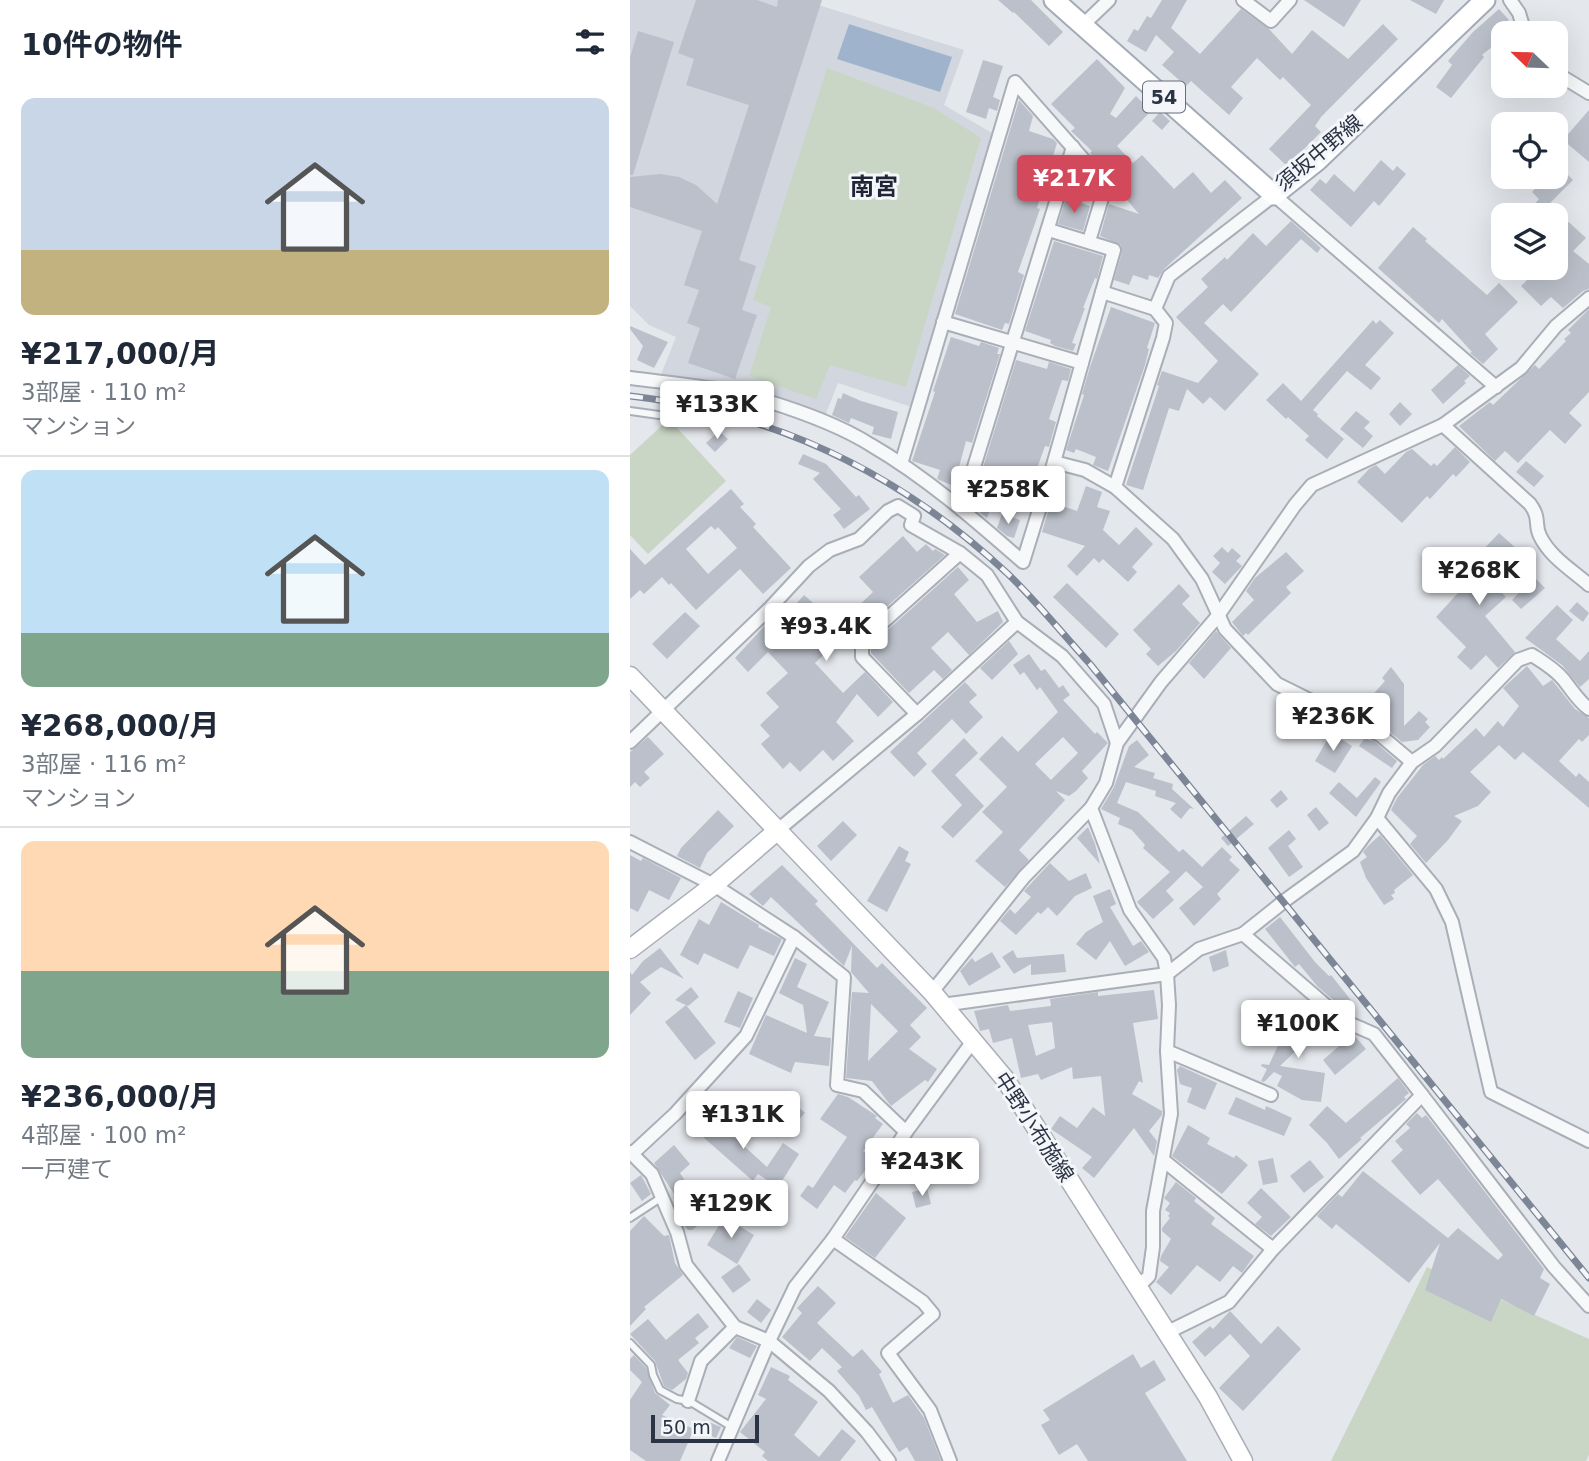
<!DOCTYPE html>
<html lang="ja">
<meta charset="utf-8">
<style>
body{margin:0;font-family:"DejaVu Sans","Noto Sans JP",sans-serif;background:#f6f6f7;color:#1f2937;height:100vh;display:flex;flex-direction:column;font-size:26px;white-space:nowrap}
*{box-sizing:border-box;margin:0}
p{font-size:23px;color:#747a83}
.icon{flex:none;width:38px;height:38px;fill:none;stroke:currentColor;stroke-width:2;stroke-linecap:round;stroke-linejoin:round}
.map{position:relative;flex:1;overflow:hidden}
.drawer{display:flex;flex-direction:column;background:#fff;width:630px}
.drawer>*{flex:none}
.needle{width:46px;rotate:293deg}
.buttons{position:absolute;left:861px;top:21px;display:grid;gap:14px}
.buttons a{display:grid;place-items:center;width:77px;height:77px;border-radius:14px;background:#fff;box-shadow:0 7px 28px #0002;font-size:35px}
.scale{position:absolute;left:21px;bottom:18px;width:108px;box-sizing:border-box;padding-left:7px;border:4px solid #2b3445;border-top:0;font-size:19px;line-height:24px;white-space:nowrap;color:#2b3445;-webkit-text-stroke:5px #f4f6f9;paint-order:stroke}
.price{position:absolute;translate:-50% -60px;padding:0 16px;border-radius:7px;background:#fff;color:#222;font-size:23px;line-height:46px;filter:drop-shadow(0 2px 4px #0008)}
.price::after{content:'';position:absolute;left:50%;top:42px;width:21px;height:16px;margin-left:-10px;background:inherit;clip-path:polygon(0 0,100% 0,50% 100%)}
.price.on{background:#d1495b;color:#fff}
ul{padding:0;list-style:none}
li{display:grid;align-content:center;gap:14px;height:371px;padding:0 21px}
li+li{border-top:2px solid #e0e1e3}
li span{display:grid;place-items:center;height:217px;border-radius:14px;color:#555}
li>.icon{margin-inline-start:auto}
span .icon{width:126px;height:126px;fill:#fffc;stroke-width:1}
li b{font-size:30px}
h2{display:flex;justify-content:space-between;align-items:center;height:84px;padding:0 21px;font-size:30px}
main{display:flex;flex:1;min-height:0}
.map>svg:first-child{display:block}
</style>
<main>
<section class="drawer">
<h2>10件の物件<svg class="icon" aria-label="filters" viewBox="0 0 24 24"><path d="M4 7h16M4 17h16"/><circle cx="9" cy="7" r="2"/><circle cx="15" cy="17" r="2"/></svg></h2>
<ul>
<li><span style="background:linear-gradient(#c9d6e8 70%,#c2b280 0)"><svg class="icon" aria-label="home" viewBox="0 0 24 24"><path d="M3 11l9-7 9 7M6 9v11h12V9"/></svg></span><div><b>¥217,000/月</b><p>3部屋 · 110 m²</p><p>マンション</p></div></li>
<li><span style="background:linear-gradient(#bfe0f5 75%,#7fa58c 0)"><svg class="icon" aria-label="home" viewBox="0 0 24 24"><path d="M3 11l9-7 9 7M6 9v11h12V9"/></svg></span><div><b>¥268,000/月</b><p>3部屋 · 116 m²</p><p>マンション</p></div></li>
<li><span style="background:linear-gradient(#ffd9b3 60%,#7fa58c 0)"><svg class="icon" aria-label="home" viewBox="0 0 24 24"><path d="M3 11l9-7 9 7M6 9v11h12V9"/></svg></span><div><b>¥236,000/月</b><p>4部屋 · 100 m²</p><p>一戸建て</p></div></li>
</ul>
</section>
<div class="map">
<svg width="959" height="1461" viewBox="0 0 959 1461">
<rect width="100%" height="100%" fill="#e4e7ec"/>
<polygon fill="#d2d6de" points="0,0 172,0 334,50 314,105 369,137 288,409 208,383 193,421 136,401 28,382 46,337 19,325 0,306"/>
<g fill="#c9d6c5">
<polygon points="197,68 304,108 351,138 276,387 200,365 186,399 119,376 141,307 123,300"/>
<polygon points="39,419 96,481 18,554 0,535 0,455"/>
<polygon points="797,1267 959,1339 959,1455 956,1461 701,1461"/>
</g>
<polygon fill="#9fb4cc" points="219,24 322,57 310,92 207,59"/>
<g fill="#bbc0ca" fill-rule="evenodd">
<polygon points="66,0 127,0 147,7 148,0 192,0 109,260 126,266 112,310 127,315 105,379 58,363 70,328 57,323 69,290 54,285 72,231 0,207 0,177 30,174 49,177 66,185 87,204 119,105 56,85 64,59 48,53"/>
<polygon points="368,0 401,0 433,32 419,46 384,12 383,13"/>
<polygon points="532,0 557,0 541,28 570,54 611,9 640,30 662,54 682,30 718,59 753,24 768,39 691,117 685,126 691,132 657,166 639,149 681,105 653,77 650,80 627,58 601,87 613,98 599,115 561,81 556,86 532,65 544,52 526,35 516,52 497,41 504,29 508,31 517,16 521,18"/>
<polygon points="674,0 731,0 714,27"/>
<polygon points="780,0 814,0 806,14"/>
<polygon points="869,9 879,20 872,26 878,33 873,33 873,38 852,55 854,57 821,98 806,87 822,65 818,61 843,32"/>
<polygon points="8,31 44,42 3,175 0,175 0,58"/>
<polygon points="467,59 495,88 480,114 486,118 506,96 521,111 487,146 503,163 512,155 544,189 563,172 581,193 595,180 612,198 534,269 528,278 519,275 518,280 503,275 499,285 484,280 492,252 491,245 470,236 479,204 509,214 485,186 493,179 474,158 470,163 460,153 462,151 441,131 445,128 421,104"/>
<polygon points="353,60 373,66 363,97 370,100 367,111 359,108 356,119 336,112"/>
<polygon points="389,100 403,116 399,131 423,139 427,143 407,208 410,209 388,272 394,275 379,324 375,323 372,330 325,314"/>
<polygon points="959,110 959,162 933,140"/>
<polygon points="530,112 540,121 532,130 522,121"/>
<polygon points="751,160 763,171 767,166 776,174 749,206 744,201 721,227 680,190 690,179 696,184 704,174 724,192"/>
<polygon points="926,163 943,180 919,204 956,238 943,251 959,264 959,289 953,291 933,308 921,297 911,306 891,286 902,275 894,268 926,268 926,215 895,215 909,199 902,192 916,177 926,177"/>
<polygon points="436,198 460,206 453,231 428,224"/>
<polygon points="661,221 691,248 687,253 671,239 601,312 593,304 574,323 629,374 595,411 580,397 573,404 557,389 549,411 539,408 513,490 496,485 529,386 527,385 532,371 568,383 588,361 546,317 578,287 571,279 595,257 597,260 623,233 636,246"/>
<polygon points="783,227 797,239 795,241 857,295 869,283 888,302 855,334 868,349 853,364 840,353 842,352 812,319 809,323 748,268"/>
<polygon points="424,241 473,256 467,279 465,278 453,308 455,308 442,343 446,344 443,351 425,346 420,343 421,340 395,331"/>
<polygon points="481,307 525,323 517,348 519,349 515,365 478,471 463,465 466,457 446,449 444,453 436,450 454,395 452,394 460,367"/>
<polygon points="959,309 959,392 939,413 952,425 935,444 920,430 888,463 875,451 865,461 829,426 860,402 863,405 905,365 909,369 936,341 934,339 941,333 938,330"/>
<polygon points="743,320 746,324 750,320 764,333 735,365 751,378 741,390 717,371 683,410 688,414 687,416 714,439 697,459 675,440 679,436 658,417 656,419 636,400 653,383 671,401"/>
<polygon points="0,326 38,342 24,368 7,360 13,346 0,329"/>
<polygon points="321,337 349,346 351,342 369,348 367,354 370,354 342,443 336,441 324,486 307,479 310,470 282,461 305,392 303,391"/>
<polygon points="386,360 417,369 419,362 441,369 438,381 432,380 419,419 426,422 419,447 415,446 398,494 369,485 357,518 342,506 353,474 351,474"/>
<polygon points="828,365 840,376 834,381 836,383 813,404 801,390"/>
<polygon points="213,393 231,401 268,412 261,439 242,434 244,427 221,418 219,423 202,415 208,398 211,399"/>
<polygon points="770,402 782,414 770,426 759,414"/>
<polygon points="726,411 740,422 734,428 743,436 733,448 710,429"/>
<polygon points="89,431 98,439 85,452 76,443"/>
<polygon points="825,447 840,462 826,477 823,474 800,499 797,496 772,523 727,482 739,469 746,465 755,474 776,452 782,449 801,466 804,463 807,466"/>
<polygon points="173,454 196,464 226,497 229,495 240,509 214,529 203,515 211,509 183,479 190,473 168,464"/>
<polygon points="896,461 914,476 904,487 886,472"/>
<polygon points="456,486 472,492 467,507 480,511 473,530 489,545 506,527 523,544 502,567 507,572 498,582 473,559 469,563 464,558 447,576 437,566 455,546 412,532 421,502 447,511"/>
<path d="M101,489L114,504L110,507L126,524L123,527L161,568L133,594L110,569L66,610L41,583L39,585L32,577L14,594L10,590L0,599V549L15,565ZM81,526L85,530L88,527L107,548L78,574L56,549Z"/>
<polygon points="372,514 390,520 384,538 377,536 367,528"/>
<polygon points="869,533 888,550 859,580 876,597 855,616 885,652 868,668 856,655 841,670 827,657 836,647 806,617 828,593 822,587 835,572 834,570"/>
<polygon points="273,536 287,552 296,544 303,551 305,549 315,555 244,618 245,614 222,635 218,631 185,663 213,693 235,672 263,702 248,717 227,694 206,722 224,741 203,761 193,750 170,772 160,762 153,769 131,744 140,736 130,725 149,707 136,693 158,673 138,652 118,672 105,658 140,620 146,626 174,595 190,609 182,618 198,635 243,592 229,577"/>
<polygon points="592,547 598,553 602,548 611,556 606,561 612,566 595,584 582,572 590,563 583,556"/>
<polygon points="656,552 674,571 656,587 661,593 618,635 616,633 613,636 602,622 624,600 616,591 625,578"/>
<polygon points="328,567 339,580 324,594 347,622 368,611 373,622 339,655 318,632 301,648 322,670 313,679 304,670 279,693 241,653 241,645"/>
<polygon points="904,577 915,588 891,609 882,600"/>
<polygon points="437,583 489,634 476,648 423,597"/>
<polygon points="549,584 560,596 552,604 570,623 546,651 528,666 516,654 521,649 503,630"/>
<polygon points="947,602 959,613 953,622 939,611"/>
<polygon points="927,605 943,620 926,639 950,661 959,651 959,679 950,687 932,665 895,638"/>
<polygon points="55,612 70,626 37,659 22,644"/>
<polygon points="586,631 601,648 574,679 559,663"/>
<polygon points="379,641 388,654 362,680 350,668"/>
<path d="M399,654L411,671L415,669L429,688L433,685L440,695L433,700L465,734L467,732L478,743L452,771L458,778L446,791L439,796L426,791L435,800L389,850L399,860L375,887L345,861L373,832L352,812L377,787L349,759L372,736L388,752L428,712L410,687L407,690L394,672L390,675L383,665ZM433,737L448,753L421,780L405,764Z"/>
<polygon points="897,666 913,686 922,680 945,709 959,718 959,735 952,742 949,739 929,761 946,777 949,773 959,782 959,808 893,752 885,760 869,745 840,772 861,792 848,806 824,816 832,821 818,840 796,863 780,844 787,836 761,810 767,798 793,765 805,756 809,760 812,757 813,759 846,728 854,737 868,721 873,727 889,706 873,688"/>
<polygon points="761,667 774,684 774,726 789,711 798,719 795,722 800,727 788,740 772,742 754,727 717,709 726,699 730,702 734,697 738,700 755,681 752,678"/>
<polygon points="335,682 347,695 339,702 353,717 336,734 322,719 287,753 297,764 284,777 260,752"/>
<polygon points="701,733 722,746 705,773 685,761"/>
<polygon points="18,737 34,754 14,772 20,778 10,787 5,782 0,787 0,752"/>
<polygon points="334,738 348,753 325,775 354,806 323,838 311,827 332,805 301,771"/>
<polygon points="735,738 745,742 767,761 762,768 729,746"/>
<polygon points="507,740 519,755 504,767 525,773 523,778 543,784 542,789 564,809 560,808 551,819 540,809 546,803 525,796 526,791 496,782 487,803 508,812 549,852 553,849 572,867 592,847 602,857 599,860 610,870 587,894 591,899 564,926 549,908 573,887 556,871 536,891 544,900 523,919 507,902 540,872 513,848 515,845 502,830 488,824 490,818 471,809 484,787 499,746"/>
<polygon points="745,777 751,782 726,817 699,793 709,782 727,798"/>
<polygon points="651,790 658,799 647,808 640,800"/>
<polygon points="686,807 699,823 689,831 677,815"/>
<polygon points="88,810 104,826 77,853 70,868 47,856 51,848"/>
<polygon points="616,816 624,824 598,846 591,838"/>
<polygon points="213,821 227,835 201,861 187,846"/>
<polygon points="458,827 465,844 470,864 447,838"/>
<polygon points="659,830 666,839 658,846 673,867 659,877 638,848"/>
<polygon points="750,835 783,875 764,890 765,893 761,895 764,899 754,905 736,878 730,862 737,857 733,852 738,846"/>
<polygon points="269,846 279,852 275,861 281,864 257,912 237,901"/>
<polygon points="0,855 11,861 13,858 51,878 39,900 19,890 8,912 0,908"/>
<polygon points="420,863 439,881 456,873 462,888 445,896 427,916 418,907 411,914 408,912 386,935 370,921 380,909 385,914 401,897 394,891"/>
<path d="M152,865L188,901L185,904L247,968L252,963L297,1008L280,1025L291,1037L279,1049L307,1069L298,1082L295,1080L261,1106L242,1081L216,1078L222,992L239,993L221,972L222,946L214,966L141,897L133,906L119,894ZM241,1004L268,1031L238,1061Z"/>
<polygon points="480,889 486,904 480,907 503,946 511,941 519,952 495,966 480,941 466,960 446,944 456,932 473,922 463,896"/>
<polygon points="91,902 129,925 128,927 152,939 144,956 120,945 108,969 74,953 68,965 50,955 69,919 79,925"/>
<polygon points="650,917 685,962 699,976 701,975 724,1004 715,1010 688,987 669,964 665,967 635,929"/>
<polygon points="30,948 54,979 31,967 10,982 21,993 0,1015 0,972 2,975 13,961"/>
<polygon points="383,950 387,958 434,954 436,972 401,975 401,964 384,974 372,957"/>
<polygon points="596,950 599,966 583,972 579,957"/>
<polygon points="362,952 371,967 339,986 330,971 342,958 345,962"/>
<polygon points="165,958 177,964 167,987 199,1002 184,1036 201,1038 199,1066 165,1062 161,1073 119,1054 136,1015 177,1033 173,1005 149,993"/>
<polygon points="61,987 69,997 58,1006 45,1000"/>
<path d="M524,990L528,1019L503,1023L513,1083L509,1081L502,1094L532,1111V1115L519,1131L527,1141L524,1156L504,1128L464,1178L452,1168L462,1157L421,1129L430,1116L447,1128L463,1107L475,1116L471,1076L443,1079L442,1067L411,1080L408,1074L391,1078L382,1038L363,1043L359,1029L350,1031L344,1011L378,1005L380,1011L421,1006L420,999L468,992V996ZM422,1022L425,1048L406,1056L398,1025Z"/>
<polygon points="108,991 123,998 110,1028 94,1022"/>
<polygon points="630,1001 641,1014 628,1024 618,1011"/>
<polygon points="56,1005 86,1043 65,1060 35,1022"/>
<polygon points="684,1007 699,1019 650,1066 695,1073 691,1102 672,1100 647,1086 652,1076 644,1072 634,1082 631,1081 637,1069 631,1066 632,1064 639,1065 651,1039"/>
<polygon points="723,1034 736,1049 705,1075 693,1060"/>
<polygon points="550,1066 587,1083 575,1110 557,1102 562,1088 550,1084 547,1070"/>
<polygon points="768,1078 779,1093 774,1097 776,1099 730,1138 732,1139 709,1159 697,1143 679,1125 697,1106 716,1123"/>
<polygon points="208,1094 218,1097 247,1116 245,1118 253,1124 233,1151 244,1159 227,1181 225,1180 215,1193 204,1185 187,1209 170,1196 178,1185 183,1188 217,1137 190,1119"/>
<polygon points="155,1095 175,1113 161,1128 141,1110"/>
<polygon points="606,1097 635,1110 636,1106 662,1118 654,1136 598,1114"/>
<polygon points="70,1106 137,1167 153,1143 169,1154 152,1181 156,1184 152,1190 128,1174 123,1181 56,1122"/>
<polygon points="787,1113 792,1118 796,1115 914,1269 910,1278 920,1284 904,1316 871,1299 861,1322 795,1290 810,1243 779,1283 706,1224 702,1229 687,1216 708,1194 712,1197 733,1171 818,1238 828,1228 868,1260 873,1255 808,1179 790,1195 761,1161 773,1150 765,1141 780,1128 776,1124"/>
<polygon points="558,1125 580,1138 577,1144 604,1158 606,1155 618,1165 592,1194 542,1156"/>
<polygon points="284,1142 318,1167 305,1183 273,1157"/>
<polygon points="44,1145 60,1164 50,1173 67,1199 88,1184 98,1198 82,1210 86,1212 62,1230 58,1230 52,1222 48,1213 54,1209 24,1163"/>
<polygon points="643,1158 648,1182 633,1185 628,1161"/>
<polygon points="680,1160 694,1177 674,1193 660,1176"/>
<polygon points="11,1175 21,1194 12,1201 0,1183"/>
<polygon points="546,1182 566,1198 564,1201 585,1218 581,1224 624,1256 612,1273 603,1266 590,1282 567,1265 541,1295 526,1282 539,1267 530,1261 531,1256 541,1239 532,1231 532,1228 540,1218 538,1216 540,1213 535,1210 540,1203 534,1198"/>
<polygon points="297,1188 301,1204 286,1208 282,1192"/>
<polygon points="631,1188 661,1217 641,1236 625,1224 632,1217 617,1203"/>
<polygon points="246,1193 276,1218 245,1258 215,1237"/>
<polygon points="14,1216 34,1236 39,1235 45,1263 53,1275 14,1307 16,1309 0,1326 0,1231"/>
<polygon points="94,1217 124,1235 107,1264 77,1245"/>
<polygon points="109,1264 121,1280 103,1293 91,1277"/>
<polygon points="188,1286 206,1303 187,1323 223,1357 232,1349 252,1372 249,1374 263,1403 278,1395 294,1418 311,1461 285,1461 277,1447 269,1452 242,1407 236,1410 229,1396 207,1371 212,1367 192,1348 180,1361 152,1337 172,1313 167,1308"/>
<polygon points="127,1299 141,1310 131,1323 117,1312"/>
<polygon points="600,1311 631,1344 648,1326 671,1349 613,1411 589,1388 620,1356 600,1334 575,1357 562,1342 580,1326 583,1329"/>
<polygon points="68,1313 79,1327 65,1338 69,1343 48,1360 58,1373 56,1379 42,1390 34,1386 25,1361 0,1334 18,1319 36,1340"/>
<polygon points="107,1337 127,1346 120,1358 99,1348"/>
<polygon points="503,1354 511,1368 524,1360 536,1380 515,1393 557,1461 458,1461 447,1444 429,1455 411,1425 420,1420 413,1410"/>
<polygon points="4,1355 16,1368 25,1393 40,1405 32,1415 64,1429 50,1461 16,1461 0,1450 0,1400 12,1382 0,1370 0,1359"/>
<polygon points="141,1367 160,1376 158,1380 188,1402 164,1435 189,1457 212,1429 226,1441 210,1461 138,1461 132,1456 135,1452 110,1432 136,1399 128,1395"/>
<polygon points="74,1420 91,1427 86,1438 69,1431"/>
</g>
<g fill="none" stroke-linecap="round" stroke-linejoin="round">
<g stroke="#a9aeb7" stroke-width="10">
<g id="lane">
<polyline points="0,411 29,415"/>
<polyline points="0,1218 32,1197"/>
<polyline points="0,1343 21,1365 23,1375 30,1390 47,1399 59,1401 102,1427"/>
</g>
</g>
<g stroke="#a9aeb7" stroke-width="16">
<g id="street">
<polyline points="613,0 641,21 660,0"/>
<polyline points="880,0 889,13 895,33"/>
<polyline points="453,25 479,0"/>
<polyline points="926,73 959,93"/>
<polyline points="419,230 484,250 472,292"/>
<polyline points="313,322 452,363"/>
<path d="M0,378C46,384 93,387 137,401C172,412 209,425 241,445C296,477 345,520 393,562L424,462L472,292L525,309L539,276L644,195L866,387"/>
<path d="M813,425L900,504C911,519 904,524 910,536C920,557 942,570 959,585"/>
<polyline points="424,462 455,470 485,487 543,539 572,579 595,629 647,684 750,735 782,762"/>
<polyline points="271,464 385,82 476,185 459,241"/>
<polyline points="485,487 533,338 536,323 525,309"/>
<polyline points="331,509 443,147"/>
<polyline points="287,714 232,657 232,641 330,553"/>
<polyline points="0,742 140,608 179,566 200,550 229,539 258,511 268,506 284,516 281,525 330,553 357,575 387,622 432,656 474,704 487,743"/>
<polyline points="461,808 500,910 534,958 537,974 539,1005 537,1051 541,1114 523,1211 523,1247 519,1276 508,1287"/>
<polyline points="747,818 806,889 822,922 861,1092 959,1141"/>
<polyline points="148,830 287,714 387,622"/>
<polyline points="0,842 84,885 164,937 214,977 207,1085 233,1091 276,1132"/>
<polyline points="302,992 394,877 461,808 476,783 487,743 531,682 587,617 665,505 682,485 813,425 891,368 926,326 959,298"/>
<path d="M312,1005L537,974L569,949L613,934L657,899L723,851L747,818L759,793L782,762L805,746L888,660L902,655C913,662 925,669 933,679C942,690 948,701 959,709"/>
<polyline points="537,1051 641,1095"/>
<polyline points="792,1095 924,1267 959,1306"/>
<polyline points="0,1152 22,1174 47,1232 56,1265 105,1327 139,1341 199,1391 237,1432 259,1461"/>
<polyline points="3,1153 45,1114 116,1036 164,937"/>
<polyline points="533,1160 643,1249"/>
<polyline points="203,1239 293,1302 303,1314 258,1353 300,1410 320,1461"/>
<polyline points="536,1333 599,1302 643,1249 792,1095 744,1034 714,1021 613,934"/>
<polyline points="58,1401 71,1361 105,1327"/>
<polyline points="88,1461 139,1341 165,1287 203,1239 276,1132 343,1041"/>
</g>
</g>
<g stroke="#a9aeb7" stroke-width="21">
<g id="secondary">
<polyline points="0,676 302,992 375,1079 578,1397 613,1461"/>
<polyline points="0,949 84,885 148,830"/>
</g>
</g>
<g stroke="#a3abb8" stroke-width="23">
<polyline id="primary" points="424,0 644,195 688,160 855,0"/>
</g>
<use href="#lane" stroke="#f7f8fa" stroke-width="6"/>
<use href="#street" stroke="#f7f8fa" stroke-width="12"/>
<use href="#secondary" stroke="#fff" stroke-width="18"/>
<use href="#primary" stroke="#fff" stroke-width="19"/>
<g stroke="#7d8696" stroke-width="7">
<path id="rail" d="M0,396C146,413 270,473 378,574C407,602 433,634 460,664L959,1278"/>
</g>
<use href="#rail" stroke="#f4f6f9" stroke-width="4.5" stroke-dasharray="13" stroke-linecap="butt"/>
</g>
<g text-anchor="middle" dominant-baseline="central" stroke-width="6" stroke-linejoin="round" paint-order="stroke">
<rect fill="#f4f6f9" stroke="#676e7b" stroke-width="2" x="513" y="81.5" width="42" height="31" rx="5"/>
<g font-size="19" font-weight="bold" fill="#2b3445">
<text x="534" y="97">54</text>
</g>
<g font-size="21" fill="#2b3445" stroke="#f4f6f9">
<text transform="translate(689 153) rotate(-40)">須坂中野線</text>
<text transform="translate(404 1127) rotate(57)">中野小布施線</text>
</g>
<g font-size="24" font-weight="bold" fill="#1d2536" stroke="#f4f6f9">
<text x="244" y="187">南宮</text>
</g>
</g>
</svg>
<div class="buttons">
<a><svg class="needle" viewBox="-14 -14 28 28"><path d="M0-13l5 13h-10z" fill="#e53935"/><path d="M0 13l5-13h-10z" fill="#747a83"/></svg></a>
<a><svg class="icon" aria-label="locate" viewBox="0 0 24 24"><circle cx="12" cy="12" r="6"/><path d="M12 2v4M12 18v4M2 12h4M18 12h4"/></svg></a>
<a><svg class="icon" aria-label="layers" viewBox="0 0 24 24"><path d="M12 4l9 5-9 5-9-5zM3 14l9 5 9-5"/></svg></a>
</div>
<div class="scale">50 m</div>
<b class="price on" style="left:444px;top:215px">¥217K</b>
<b class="price" style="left:87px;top:441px">¥133K</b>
<b class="price" style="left:378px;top:526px">¥258K</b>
<b class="price" style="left:849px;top:607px">¥268K</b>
<b class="price" style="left:196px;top:663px">¥93.4K</b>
<b class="price" style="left:703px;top:753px">¥236K</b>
<b class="price" style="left:668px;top:1060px">¥100K</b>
<b class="price" style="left:113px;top:1151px">¥131K</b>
<b class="price" style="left:292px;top:1198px">¥243K</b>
<b class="price" style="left:101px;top:1240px">¥129K</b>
</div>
</main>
